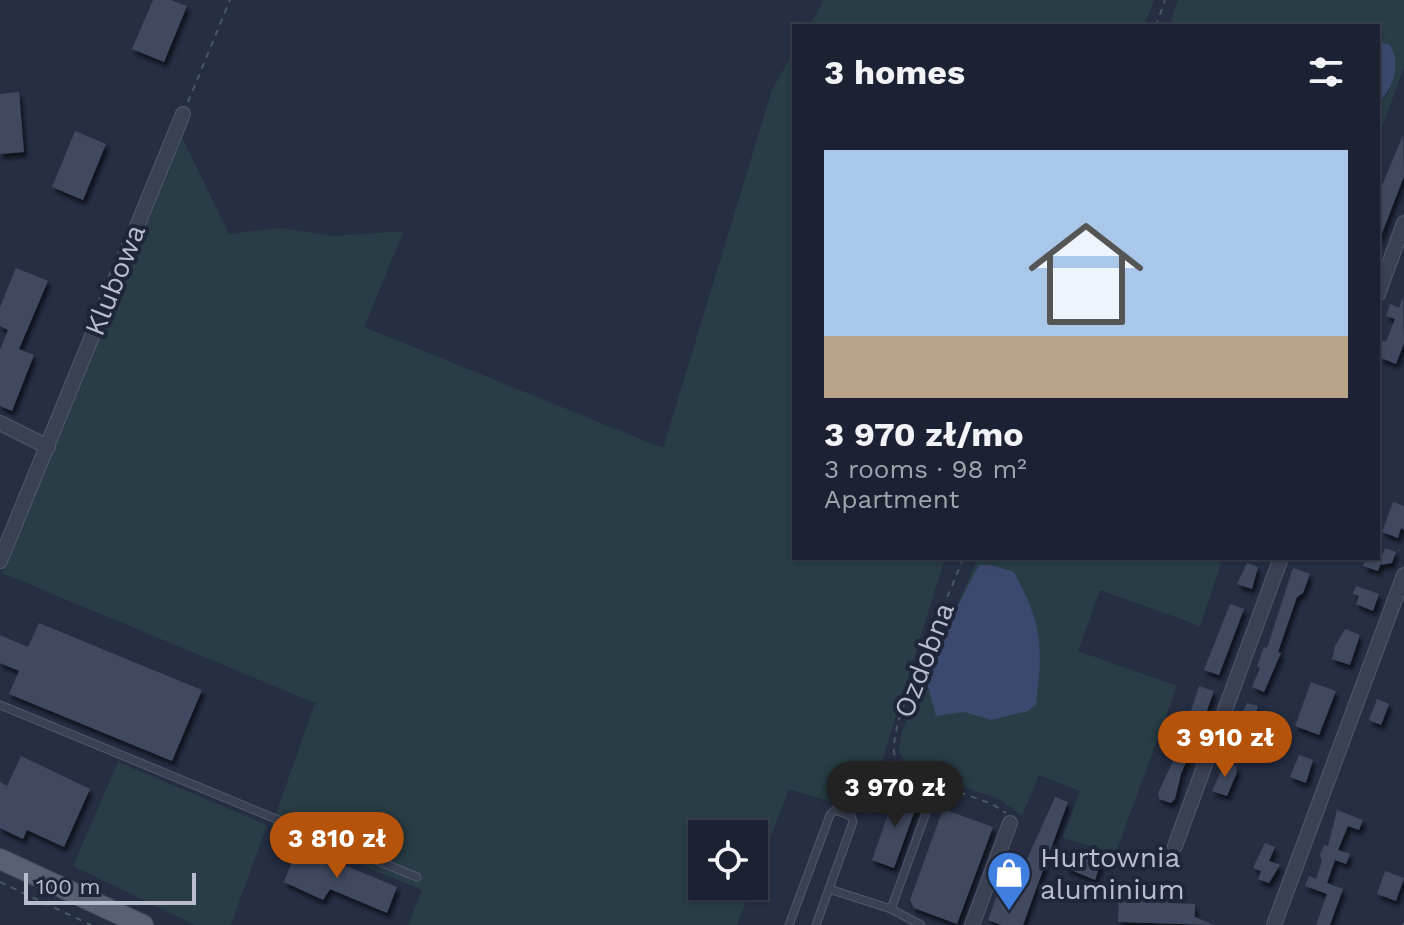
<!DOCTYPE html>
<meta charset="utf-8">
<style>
body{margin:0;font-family:"Work Sans",sans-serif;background:#252a3b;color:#f1f3f6;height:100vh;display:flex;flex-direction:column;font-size:30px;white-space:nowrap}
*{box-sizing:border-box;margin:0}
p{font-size:26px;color:#a0a4ac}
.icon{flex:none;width:44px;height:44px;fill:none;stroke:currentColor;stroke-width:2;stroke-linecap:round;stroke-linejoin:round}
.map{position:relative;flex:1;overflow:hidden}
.side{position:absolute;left:792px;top:24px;width:588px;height:536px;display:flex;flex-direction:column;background:#1c2233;border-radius:0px;box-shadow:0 2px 6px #0004,0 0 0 2px #3a3f4e}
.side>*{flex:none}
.fabs{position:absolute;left:688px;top:820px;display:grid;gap:16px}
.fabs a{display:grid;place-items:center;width:80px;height:80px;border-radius:0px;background:#1c2233;box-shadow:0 2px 6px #0004,0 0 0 2px #3a3f4e;font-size:40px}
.scale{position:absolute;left:24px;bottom:20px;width:172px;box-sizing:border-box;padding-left:8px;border:4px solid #b8bdcd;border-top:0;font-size:22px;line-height:28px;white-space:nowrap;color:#b8bdcd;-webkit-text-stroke:6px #1f2639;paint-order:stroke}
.price{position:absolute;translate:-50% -68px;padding:0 18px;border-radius:28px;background:#b45309;color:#fff;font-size:26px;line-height:52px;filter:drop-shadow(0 2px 4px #0008)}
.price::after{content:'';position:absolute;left:50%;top:48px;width:24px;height:18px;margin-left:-12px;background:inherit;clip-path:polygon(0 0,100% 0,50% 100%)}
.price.selected{background:#222;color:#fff}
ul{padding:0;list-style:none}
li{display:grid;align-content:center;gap:16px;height:424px;padding:0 32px}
li span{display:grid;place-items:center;height:248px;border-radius:0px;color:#555}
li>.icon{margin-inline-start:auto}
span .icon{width:144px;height:144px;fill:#fffc;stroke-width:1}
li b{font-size:34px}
h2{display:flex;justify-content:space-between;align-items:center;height:96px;padding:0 32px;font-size:34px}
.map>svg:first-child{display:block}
</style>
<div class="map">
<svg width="1404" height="925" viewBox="0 0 1404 925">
<defs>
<filter id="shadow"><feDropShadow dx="3" dy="5" stdDeviation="2" flood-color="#0009"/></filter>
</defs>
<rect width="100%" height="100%" fill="#262e44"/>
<g fill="#283d45">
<polygon points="824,0 1154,0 1144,26 809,26"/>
<polygon points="1178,0 1404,0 1404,68 1378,138 1378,103 1389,93 1390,45 1378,41 1378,26 1169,26"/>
<polygon points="794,51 794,558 945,558 868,807 871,814 789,789 754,880 754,834 702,834 702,886 752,886 737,925 408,925 422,890 271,828 315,703 2,573 182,137 229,234 280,228 335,236 404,231 364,327 663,448 772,90"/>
<polygon points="978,558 1223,558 1200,626 1100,590 1078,651 1177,686 1115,855 1063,837 1080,791 1039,775 1022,816 999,799 910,769 899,752 901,733"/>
<polygon points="118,762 267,825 231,925 195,925 73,866"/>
</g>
<g fill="#3a496d">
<path d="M1378,41L1390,45C1402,64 1393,89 1378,103Z"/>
<path d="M979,565H991L1014,572C1043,625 1043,646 1036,705L1028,711L991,720L964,712L936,716L927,683L937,645Z"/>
</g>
<g fill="#404961" filter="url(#shadow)">
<polygon points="153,0 171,0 187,6 164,62 132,49"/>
<polygon points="19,92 24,152 0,154 0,94"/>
<polygon points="75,131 106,144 83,200 52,187"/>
<polygon points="1403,135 1404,176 1378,244 1378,195"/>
<polygon points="16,268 48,281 19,349 34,355 12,411 0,406 0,350 8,330 0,326 0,307"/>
<polygon points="1403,297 1404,343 1396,364 1381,358 1378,339 1386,342 1395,319 1386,316 1390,304 1399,308"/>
<polygon points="1393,502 1404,506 1404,530 1401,528 1398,538 1382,532"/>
<polygon points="1385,548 1396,552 1392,563 1380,565 1378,571 1363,566 1366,558 1378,558 1378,553 1383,554"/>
<polygon points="1247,563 1258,567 1252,589 1237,584"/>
<polygon points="1293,568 1310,574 1303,593 1297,597 1278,652 1281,653 1264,692 1252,687 1260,668 1257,666 1264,647 1267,648"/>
<polygon points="1356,586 1379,594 1373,611 1356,604 1359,596 1353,594"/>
<polygon points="1230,604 1244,609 1219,675 1204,670"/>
<polygon points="39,623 202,690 172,761 9,694 19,671 0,663 0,635 28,647"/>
<polygon points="1345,629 1360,635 1350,665 1332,659 1335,646"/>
<polygon points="1311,682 1336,691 1319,735 1295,726"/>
<polygon points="1199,686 1214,691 1205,716 1191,711"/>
<polygon points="1377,699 1389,704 1381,725 1369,720"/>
<polygon points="1247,703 1258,706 1245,750 1229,743"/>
<polygon points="1183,727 1199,733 1181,774 1175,799 1171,803 1159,799 1158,793 1175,757 1174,751"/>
<polygon points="1299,755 1313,760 1306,783 1290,777"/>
<polygon points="21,756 90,789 64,847 27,830 23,839 0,828 0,782 7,786"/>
<polygon points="1225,762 1236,766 1237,772 1227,796 1212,791"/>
<polygon points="896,791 919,799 894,868 872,860"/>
<polygon points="1055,797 1068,802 1023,925 1001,925 988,920 1009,863 1023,868"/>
<polygon points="943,809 993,827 957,924 914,908 910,900"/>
<polygon points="1337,810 1363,820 1359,830 1348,826 1338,850 1350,854 1346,864 1335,860 1327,883 1343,889 1330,925 1316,925 1327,894 1305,886 1309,876 1316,879 1322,861 1320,855 1324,845 1328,846"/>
<polygon points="1265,843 1275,847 1269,861 1280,865 1269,883 1258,879 1261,871 1253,868"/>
<polygon points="298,846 397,887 387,913 330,889 323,900 284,882"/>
<polygon points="1073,849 1102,860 1095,880 1066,868"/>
<polygon points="1385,871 1404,878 1396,901 1377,894"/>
<polygon points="1119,886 1171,887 1171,903 1195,904 1195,917 1214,925 1118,922"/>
</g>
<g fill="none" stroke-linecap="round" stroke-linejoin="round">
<g stroke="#53596b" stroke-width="9">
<g id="service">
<polyline points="0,705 417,877"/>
<polyline points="829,889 891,909 921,925"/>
<polyline points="891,909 927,810"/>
<polyline points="789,925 830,815 835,810 851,816 853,822 816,925"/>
</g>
</g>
<g stroke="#53596b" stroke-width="16">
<g id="minor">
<polyline points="1378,294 1404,223"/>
<polyline points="0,423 48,447"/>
<polyline points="0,561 183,114"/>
<polyline points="1175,846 1281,558"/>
<polyline points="972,925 1010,823"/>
<polyline points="1274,925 1404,575"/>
</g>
</g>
<g stroke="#444a5d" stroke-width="22">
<polyline id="primary" points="0,859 143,925"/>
</g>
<g stroke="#465a61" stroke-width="2" stroke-dasharray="6 6" stroke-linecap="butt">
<polyline points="1156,26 1165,0"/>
<polyline points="188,102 230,0"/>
<path d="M963,558C948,601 891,713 894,752C895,763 902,770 912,775L992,804L1006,813"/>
<polyline points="0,882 91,925"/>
<polyline points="1403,925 1404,923"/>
</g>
<use href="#service" stroke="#3a4153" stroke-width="7"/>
<use href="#minor" stroke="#3a4153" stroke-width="14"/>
<use href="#primary" stroke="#586073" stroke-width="20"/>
</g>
<defs>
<g id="shop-pin" transform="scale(2.3)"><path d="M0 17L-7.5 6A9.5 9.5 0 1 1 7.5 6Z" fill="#3f7fe0" stroke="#1f2639"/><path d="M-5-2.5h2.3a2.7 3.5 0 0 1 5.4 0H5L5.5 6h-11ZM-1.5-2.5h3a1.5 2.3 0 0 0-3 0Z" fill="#fff"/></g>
</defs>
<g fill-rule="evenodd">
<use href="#shop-pin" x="1009" y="873"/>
</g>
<g text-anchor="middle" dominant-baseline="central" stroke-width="8" stroke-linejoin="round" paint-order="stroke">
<g font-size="28" fill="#b8bdcd" stroke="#1f2639">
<text transform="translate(115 280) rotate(-68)">Klubowa</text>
<text transform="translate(924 660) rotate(-69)">Ozdobna</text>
</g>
<g font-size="28" fill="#b8bdcd" stroke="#1f2639" text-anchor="start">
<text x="1040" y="857">Hurtownia<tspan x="1040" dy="32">aluminium</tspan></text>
</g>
</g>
</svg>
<div class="fabs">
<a><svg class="icon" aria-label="locate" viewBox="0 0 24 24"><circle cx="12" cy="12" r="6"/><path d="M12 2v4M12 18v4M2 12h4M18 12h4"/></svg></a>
</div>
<div class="scale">100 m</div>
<b class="price" style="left:1225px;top:779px">3 910 zł</b>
<b class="price selected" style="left:895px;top:829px">3 970 zł</b>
<b class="price" style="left:337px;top:880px">3 810 zł</b>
<section class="side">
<h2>3 homes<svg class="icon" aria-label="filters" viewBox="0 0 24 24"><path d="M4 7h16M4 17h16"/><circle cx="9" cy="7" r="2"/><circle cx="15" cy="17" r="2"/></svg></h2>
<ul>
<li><span style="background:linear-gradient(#a9c7e8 75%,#b9a48a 0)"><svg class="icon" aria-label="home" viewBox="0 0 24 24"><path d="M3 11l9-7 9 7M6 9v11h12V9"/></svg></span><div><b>3 970 zł/mo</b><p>3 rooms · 98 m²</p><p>Apartment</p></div></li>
</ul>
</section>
</div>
